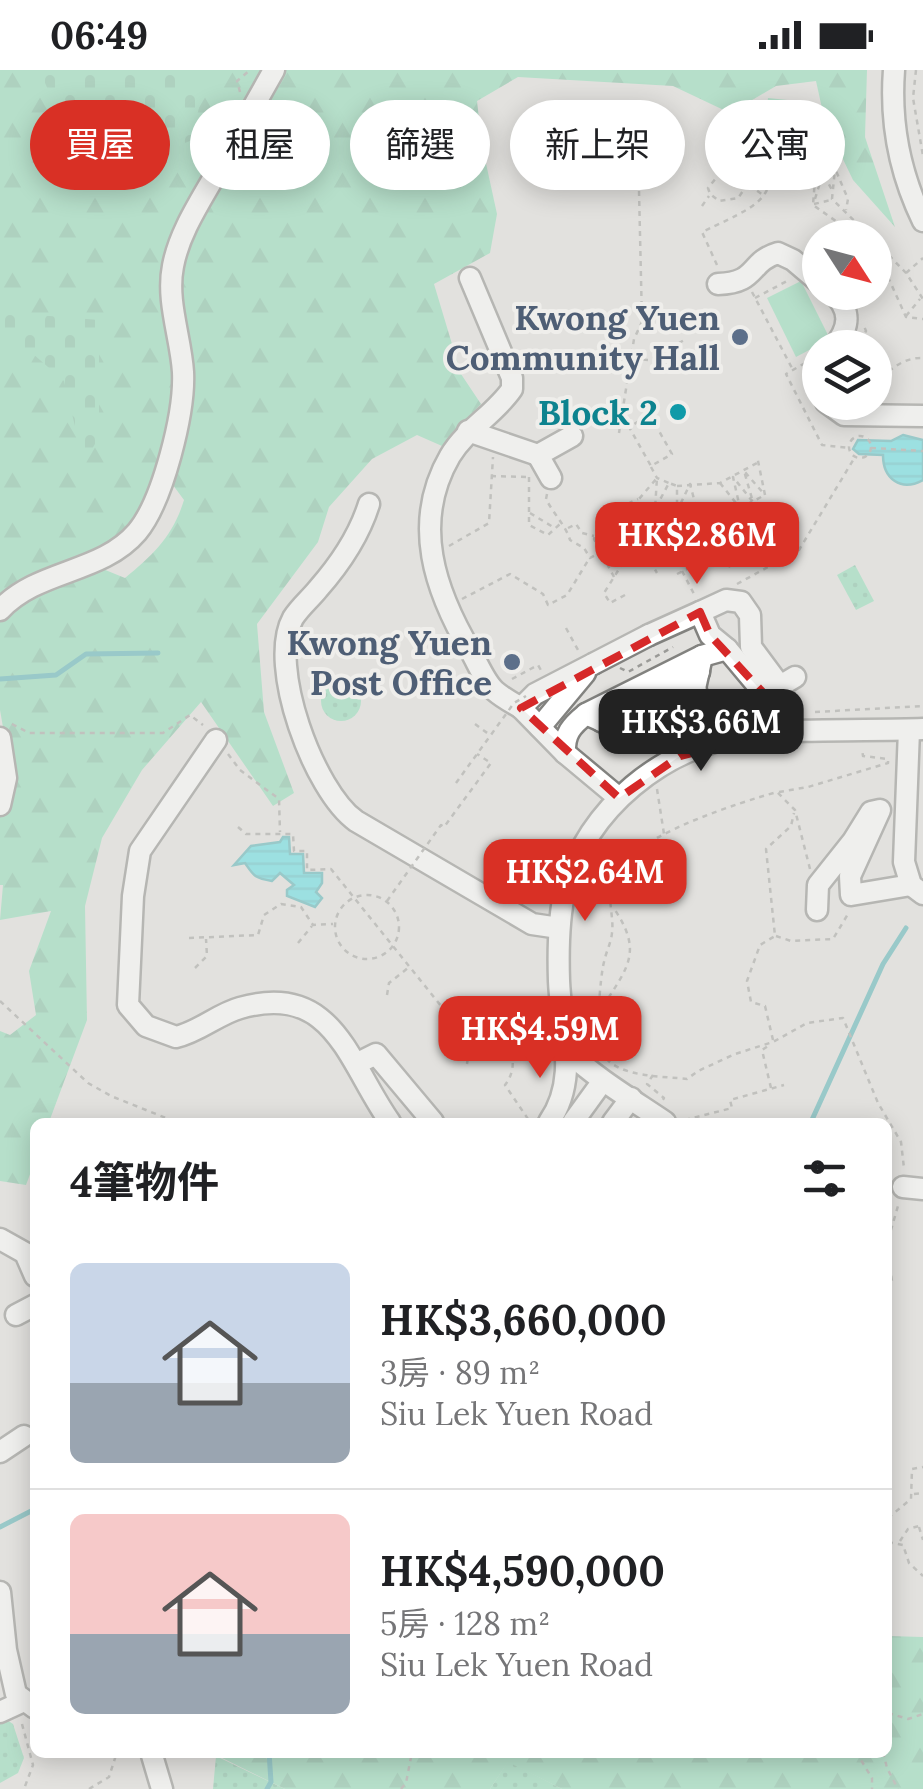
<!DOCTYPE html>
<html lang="zh-TW">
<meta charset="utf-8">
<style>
body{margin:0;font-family:Lora,"Noto Sans TC",serif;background:#f6f6f6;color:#202124;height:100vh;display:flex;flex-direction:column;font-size:38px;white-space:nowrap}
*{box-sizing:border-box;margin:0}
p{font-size:32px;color:#757577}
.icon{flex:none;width:55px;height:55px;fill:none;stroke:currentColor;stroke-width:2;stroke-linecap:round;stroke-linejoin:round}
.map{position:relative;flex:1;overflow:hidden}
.drawer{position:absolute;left:30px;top:1048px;width:862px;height:640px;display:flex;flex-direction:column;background:#fff;border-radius:15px;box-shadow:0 5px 25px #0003}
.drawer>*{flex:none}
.top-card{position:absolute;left:30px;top:30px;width:865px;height:90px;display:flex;gap:20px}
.needle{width:65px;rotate:126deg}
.buttons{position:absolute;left:802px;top:150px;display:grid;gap:20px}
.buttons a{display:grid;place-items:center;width:90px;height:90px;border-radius:50%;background:#fff;box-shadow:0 5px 25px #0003;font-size:50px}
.price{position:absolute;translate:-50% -85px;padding:0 22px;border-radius:20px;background:#d93025;color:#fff;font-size:32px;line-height:65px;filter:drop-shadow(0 2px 5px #0008)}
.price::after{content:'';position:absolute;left:50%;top:60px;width:30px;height:22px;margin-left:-15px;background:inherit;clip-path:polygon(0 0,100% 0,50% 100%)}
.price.current{background:#222;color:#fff}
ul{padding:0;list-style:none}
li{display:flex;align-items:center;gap:30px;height:250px;padding:0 40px}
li+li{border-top:2px solid #e0e0e0}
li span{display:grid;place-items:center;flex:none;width:280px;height:200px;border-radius:15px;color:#555}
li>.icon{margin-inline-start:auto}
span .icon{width:120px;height:120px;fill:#fffc;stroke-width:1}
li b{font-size:42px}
h2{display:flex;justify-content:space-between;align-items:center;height:120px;padding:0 40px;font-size:42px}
.chip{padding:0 35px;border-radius:45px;background:#fff;box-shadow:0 5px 25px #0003;font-size:35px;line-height:90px}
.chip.current{background:#d93025;color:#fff}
.status{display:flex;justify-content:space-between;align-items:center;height:70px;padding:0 50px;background:#fff;direction:ltr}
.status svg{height:28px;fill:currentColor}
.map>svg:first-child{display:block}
</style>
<div class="status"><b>06:49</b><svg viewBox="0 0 49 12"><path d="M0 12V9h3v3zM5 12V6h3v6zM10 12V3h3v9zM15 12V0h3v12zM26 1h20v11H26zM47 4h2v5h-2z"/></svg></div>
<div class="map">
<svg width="923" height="1719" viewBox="0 0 923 1719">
<defs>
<pattern id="green-dots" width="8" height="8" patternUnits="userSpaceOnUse" patternTransform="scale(2.5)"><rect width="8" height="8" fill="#81dcb2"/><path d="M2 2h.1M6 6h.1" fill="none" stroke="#70bd9a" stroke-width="1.8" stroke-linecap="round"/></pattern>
<pattern id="forest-firs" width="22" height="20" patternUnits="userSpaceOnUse" patternTransform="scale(2.5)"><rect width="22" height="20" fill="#81dcb2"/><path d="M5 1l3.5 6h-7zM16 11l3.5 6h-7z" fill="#70bd9a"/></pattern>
<pattern id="cemetery-stones" width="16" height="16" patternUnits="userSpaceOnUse" patternTransform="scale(2.5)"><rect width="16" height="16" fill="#81dcb2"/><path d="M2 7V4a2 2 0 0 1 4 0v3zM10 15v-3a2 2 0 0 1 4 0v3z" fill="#70bd9a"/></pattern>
<pattern id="water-rules" width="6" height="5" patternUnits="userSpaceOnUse" patternTransform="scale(2.5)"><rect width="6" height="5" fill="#47dee5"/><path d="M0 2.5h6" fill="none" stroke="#3fbfc5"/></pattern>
</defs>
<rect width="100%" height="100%" fill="#e2e1de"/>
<g fill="url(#green-dots)">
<polygon points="768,28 807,32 805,51 766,48"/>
<polygon points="855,495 874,531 856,540 837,505"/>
<circle cx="341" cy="631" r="20"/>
<polygon points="7,1650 13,1654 24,1688 18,1703 0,1713 0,1652"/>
<polygon points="216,1686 285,1719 213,1719"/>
<polygon points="508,1691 562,1719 490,1719"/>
</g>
<g fill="url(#forest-firs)">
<polygon points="0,0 265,0 180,153 172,274 175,344 142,445 110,477 0,533"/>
<path d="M281,0H867L865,67L895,157L853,110L825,52L816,11L776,16L730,43L673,16L518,7L477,31L482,75L497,144L490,183L434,214L461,304L481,334L442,376L417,365L372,389L329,437L318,472L257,554L264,642L294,723L273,736L201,632L142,700L102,768L85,836L87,950L49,1052H35V1091L26,1115L0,1111V961L10,965L36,945L29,901L51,841L0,850L3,815H0V747L6,741L8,686L0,640V552L24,528L98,497L125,508C153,485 173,466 184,430L167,407L186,347L177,216L193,159Z"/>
<polygon points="888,1566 923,1567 923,1719 562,1719 508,1692 490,1719 285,1719 212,1683 888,1682"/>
</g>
<g fill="url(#cemetery-stones)">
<polygon points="43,0 197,0 203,23 190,71 152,85 62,52 42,6"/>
<polygon points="0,242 99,250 99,367 84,393 64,311 32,283 0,274"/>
</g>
<polygon fill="#81dcb2" points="801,211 830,269 796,287 767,228"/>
<g fill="url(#water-rules)" stroke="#41abaf" stroke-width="2.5">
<path d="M903,365L923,370V410C901,422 883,409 883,385L859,384L853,379L858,370L891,371Z"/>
<path d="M283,767H289L290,784H303L304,803H322V813L316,822L322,828L315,837L287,826V820L294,815L280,803L272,811C254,808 254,806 245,793L234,795L251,776L280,772Z"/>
</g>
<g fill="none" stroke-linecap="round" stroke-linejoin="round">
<g stroke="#41abaf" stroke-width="5">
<polyline points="0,609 56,605 86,584 158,583"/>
<polyline points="811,1052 883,894 906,858"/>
<polyline points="0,1457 35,1439"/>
<polyline points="267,1719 271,1712 269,1682"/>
</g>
<g stroke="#82827f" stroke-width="25">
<g id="minor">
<path d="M894,0C890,53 900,104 923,151"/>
<path d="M470,208L512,308V319C495,344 466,359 450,386C411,453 435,521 471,582C478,594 485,612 495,621C503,628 513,633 521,638"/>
<path d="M718,214C758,213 748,192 778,183L793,190L820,213"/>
<path d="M832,222C852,240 850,258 833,278"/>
<polyline points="820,301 820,320"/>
<polyline points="826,332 844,345 923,346"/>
<polyline points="468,361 538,385"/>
<polyline points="551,408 538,385 572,366"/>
<path d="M369,434C359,466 340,494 318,519C310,529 300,537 293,548C267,595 314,721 356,751L532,854L559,858"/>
<path d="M0,540C38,499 101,504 137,462C163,431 185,342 183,302C181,268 166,231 173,196C179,164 198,135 214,107C234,71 254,36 274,0"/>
<polyline points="700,542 726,530 741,532 750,545 751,577 780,616 795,607"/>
<polyline points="649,565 700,542 710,565 727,579 768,628 774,663"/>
<polyline points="593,594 535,624 521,638 565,683 619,728"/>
<polyline points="586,644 639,667 648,666 690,642 702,586"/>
<polyline points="601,651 683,615 699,602"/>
<polyline points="540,657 585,603"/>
<polyline points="618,659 682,632 696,621"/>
<polyline points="909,660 904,792 911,815 923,824"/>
<polyline points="0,668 6,708 0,735"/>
<path d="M216,670L140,781L133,826L128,935L146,956L176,967C199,962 218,944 240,938C334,911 348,993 390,1052"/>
<path d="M565,683C564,664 571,656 586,644L702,586L727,579"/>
<polyline points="817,840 818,815 853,771 871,742 880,740 850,806 851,825 911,815"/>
<path d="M567,981C597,1009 631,1029 665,1052"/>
<polyline points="356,994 376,984 433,1052"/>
<path d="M549,1052C579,1009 561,960 559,911C558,881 558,850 565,820C587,738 664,676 747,665C805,658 865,661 923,659"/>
<polyline points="573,1052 602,1012"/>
<polyline points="613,1052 631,1028"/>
<polyline points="903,1117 923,1119"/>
<polyline points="0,1169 25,1183 35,1206"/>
<polyline points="16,1245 35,1235"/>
<polyline points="0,1382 24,1366"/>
<polyline points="0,1522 6,1580 16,1624 35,1638"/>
<polyline points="0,1642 24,1631"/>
<polyline points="151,1682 162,1719"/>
</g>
</g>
<g stroke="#9a9a97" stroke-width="2.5" stroke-dasharray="5 5" stroke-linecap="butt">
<polyline points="916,0 913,28 923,86"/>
<polyline points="240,22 237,11 250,0"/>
<circle cx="742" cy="68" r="20"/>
<polyline points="725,79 714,87 721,102 708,118 710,124 719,131 738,128 763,93 754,84"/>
<polyline points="749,115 763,125"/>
<polyline points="815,129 823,103 832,120"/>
<polyline points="814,134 831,130"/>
<polyline points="702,136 709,126"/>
<polyline points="860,168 813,135 816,97 835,99 832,129 872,168"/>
<polyline points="875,171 906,203 923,229"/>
<path d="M717,195L702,162C776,127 770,132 778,51L823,55L822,68L848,129L846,140"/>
<polyline points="906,203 923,188"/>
<polyline points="888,207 906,247 923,249"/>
<polyline points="752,222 793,300"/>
<polyline points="755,228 787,211"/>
<polyline points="906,246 920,229"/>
<polyline points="860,271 866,261 864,256"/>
<polyline points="633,289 649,290 686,269"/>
<polyline points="805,293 786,304 822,375 849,378"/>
<path d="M875,316C887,301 903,287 923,288"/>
<polygon points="650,345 672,384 651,396 629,357"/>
<polyline points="619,363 634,269 642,252 639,120 621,80"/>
<circle cx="860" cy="377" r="11"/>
<polyline points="871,378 923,381"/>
<polyline points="651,397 657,408 669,413"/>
<polyline points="491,406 528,407"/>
<polyline points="529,407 529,455 548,465 560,454"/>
<polyline points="720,413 740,438 733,407 753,432 744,401 765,425 757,386"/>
<polyline points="677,416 720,413 757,393"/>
<path d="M547,424L546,429C553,443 566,456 570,470L584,478L590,488L668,446L681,471L708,456L731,499L738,484L726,470L725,441"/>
<polyline points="614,440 633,460 628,432 645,454 639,429 657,408 655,439 669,413 677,416 677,441 690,414 698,444"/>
<polyline points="530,443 553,457"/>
<polyline points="610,454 614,440 638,429"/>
<polyline points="568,458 576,454 582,463 594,466"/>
<polyline points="633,460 645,454 655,439 677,441 685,449 698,444 740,438 763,426"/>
<polyline points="727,461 733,456 743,461 754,455 775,493"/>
<polyline points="681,472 685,480"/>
<polyline points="449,476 489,453 493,387"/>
<polyline points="650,491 657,503"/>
<polyline points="682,501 694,524"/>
<polyline points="677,504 689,498"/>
<polyline points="614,507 594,469 597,459 605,455 615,458 622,471"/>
<polyline points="737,514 799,480 855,387"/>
<polyline points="625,525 610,533 604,523 621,496 634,488 639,497"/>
<polyline points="462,529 510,504 543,524 548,535 567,525 589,489"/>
<polyline points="566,558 578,580"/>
<polyline points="620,598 628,602 673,577"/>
<polyline points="512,609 538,595 542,602"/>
<polyline points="815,642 923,636"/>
<polyline points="12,654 29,663 163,663 190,645 203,655"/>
<polyline points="475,654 490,665"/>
<polyline points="228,684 240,700 279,729 280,762"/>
<polyline points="657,719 664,764"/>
<polyline points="779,722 808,717 888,693 888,689 863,686 862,679"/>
<polyline points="238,757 246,764 293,764 294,781 307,781 307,800 331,799 470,972 467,994"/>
<path d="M810,799L795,740L777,722C738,733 652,761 625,791C619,797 612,808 611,817C608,832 614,848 612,863C611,873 606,882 604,892C600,907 595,970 602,983C616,1008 663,1006 687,1009L698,1001L735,984L773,972L807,953L843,948L878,1033L901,1072L904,1098"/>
<circle cx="367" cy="857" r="32"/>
<polyline points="776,866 791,871 833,869 848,844"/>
<polyline points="189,868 258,865 264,845 281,834 301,837 313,855 333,854"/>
<polyline points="298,873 312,856"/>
<polyline points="195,898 207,886 206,869"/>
<polyline points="387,925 389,913 408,898"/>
<polyline points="0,931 88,1013 111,1026 176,1052"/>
<path d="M603,936C629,896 643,881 613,837"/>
<polyline points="773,970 765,936 751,932 747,911 760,875 775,866 766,779 791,756 794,743"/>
<path d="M470,972C501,951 526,988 505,1015L530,1052"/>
<polyline points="653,1005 647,1014 664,1028 662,1031"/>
<polyline points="771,1018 762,980 771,974"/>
<polyline points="685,1050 732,1038 730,1030 784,1015"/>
<polyline points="298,1052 303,1052"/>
<polyline points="888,1170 898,1136"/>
<polyline points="888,1186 892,1211 888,1222"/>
<polyline points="914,1424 923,1423"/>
<polyline points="888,1448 911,1429 912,1399 923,1397"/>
<polyline points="919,1457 923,1470"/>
<polyline points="900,1471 908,1459 923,1455"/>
<polyline points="888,1472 903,1475 909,1493 923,1506"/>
<polyline points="888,1643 908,1649 923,1644"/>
<polyline points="22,1654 33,1695 24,1719"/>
<polyline points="856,1682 872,1708 872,1719"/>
<polyline points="883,1682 887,1698 898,1719"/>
<polyline points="89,1719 109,1707 117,1682"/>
<polyline points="401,1719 406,1713 412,1682"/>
</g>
<use href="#minor" stroke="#fff" stroke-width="20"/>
<g stroke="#82827f" stroke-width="25" stroke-linecap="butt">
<polyline id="minor-bridge" points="593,594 649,565"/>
</g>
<g stroke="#9a9a97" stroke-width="2.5" stroke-dasharray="5 5" stroke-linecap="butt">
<polyline points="456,713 514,633 526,626"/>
<polyline points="387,831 441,755 444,757 491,693 477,684"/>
</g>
<use href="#minor-bridge" stroke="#fff" stroke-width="20"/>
</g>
<path d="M0 0H923V1719H0ZM700,542L710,565L768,628L774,663L680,686L619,728L521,638Z" fill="#e2e1de" fill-opacity=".55" fill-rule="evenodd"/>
<path fill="none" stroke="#d62828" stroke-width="8" stroke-dasharray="20 12" stroke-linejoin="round" d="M700,542L710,565L768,628L774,663L680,686L619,728L521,638Z"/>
<g fill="#5c6f8a" stroke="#efeeeb" stroke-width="4">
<circle cx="740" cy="267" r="10"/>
<circle cx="512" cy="592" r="10"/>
</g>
<circle fill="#0f9aa8" stroke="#efeeeb" stroke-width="4" cx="678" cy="342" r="10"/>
<g text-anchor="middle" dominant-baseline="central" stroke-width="8" stroke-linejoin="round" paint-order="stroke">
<g font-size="35" font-weight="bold" fill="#4e5e75" stroke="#efeeeb" text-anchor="end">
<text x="720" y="247">Kwong Yuen<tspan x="720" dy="40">Community Hall</tspan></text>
<text x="492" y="572">Kwong Yuen<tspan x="492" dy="40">Post Office</tspan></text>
</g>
<g font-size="35" font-weight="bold" fill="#0d838f" stroke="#efeeeb" text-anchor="end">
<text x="658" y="342">Block 2</text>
</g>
</g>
</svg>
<div class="buttons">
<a><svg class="needle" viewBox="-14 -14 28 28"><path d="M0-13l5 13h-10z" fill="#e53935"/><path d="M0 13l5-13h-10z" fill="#757577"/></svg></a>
<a><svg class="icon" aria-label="layers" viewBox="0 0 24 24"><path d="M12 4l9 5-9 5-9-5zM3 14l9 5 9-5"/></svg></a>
</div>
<b class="price" style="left:697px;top:517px">HK$2.86M</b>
<b class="price current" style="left:701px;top:704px">HK$3.66M</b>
<b class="price" style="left:585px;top:854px">HK$2.64M</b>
<b class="price" style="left:540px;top:1011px">HK$4.59M</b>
<div class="top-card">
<a class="chip current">買屋</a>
<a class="chip">租屋</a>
<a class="chip">篩選</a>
<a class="chip">新上架</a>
<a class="chip">公寓</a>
</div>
<section class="drawer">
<h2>4筆物件<svg class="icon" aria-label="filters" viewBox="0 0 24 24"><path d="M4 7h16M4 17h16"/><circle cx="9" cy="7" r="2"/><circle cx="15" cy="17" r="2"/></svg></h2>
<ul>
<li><span style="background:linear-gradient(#c9d6e8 60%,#9aa5b1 0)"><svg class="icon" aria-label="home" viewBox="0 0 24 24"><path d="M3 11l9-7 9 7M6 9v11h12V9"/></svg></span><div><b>HK$3,660,000</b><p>3房 · 89 m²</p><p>Siu Lek Yuen Road</p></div></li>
<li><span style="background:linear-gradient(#f6c9c9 60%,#9aa5b1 0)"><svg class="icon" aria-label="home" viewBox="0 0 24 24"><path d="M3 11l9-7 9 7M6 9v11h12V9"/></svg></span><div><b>HK$4,590,000</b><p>5房 · 128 m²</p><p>Siu Lek Yuen Road</p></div></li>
</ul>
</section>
</div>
